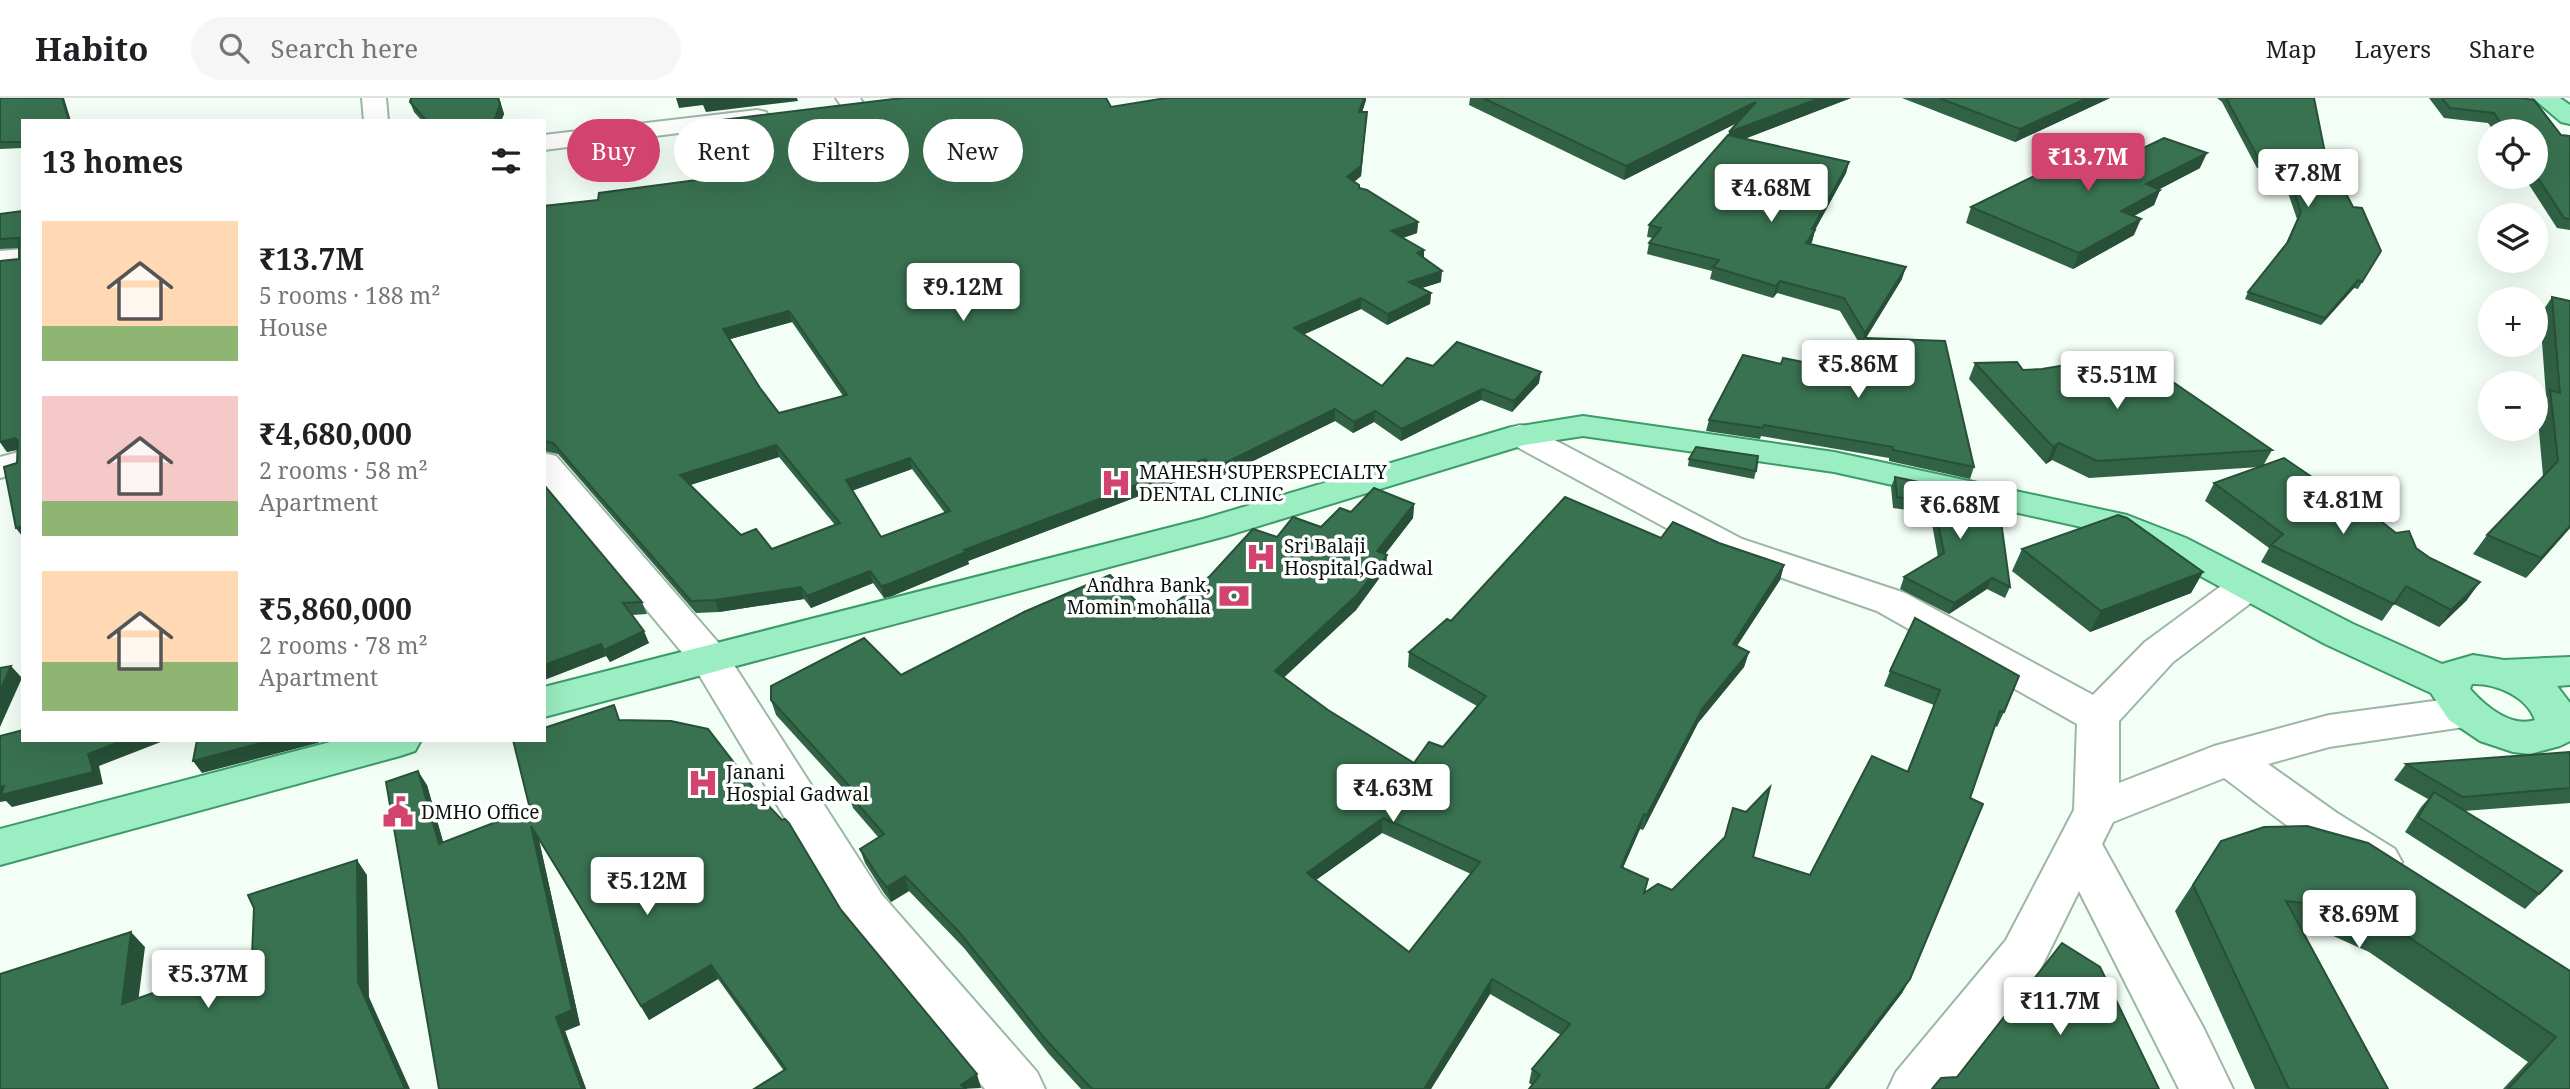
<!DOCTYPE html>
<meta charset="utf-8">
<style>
body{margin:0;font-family:"Noto Serif",serif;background:#f6f6f6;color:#202124;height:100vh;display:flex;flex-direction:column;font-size:26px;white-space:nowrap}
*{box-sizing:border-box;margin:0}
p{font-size:23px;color:#757577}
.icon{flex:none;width:38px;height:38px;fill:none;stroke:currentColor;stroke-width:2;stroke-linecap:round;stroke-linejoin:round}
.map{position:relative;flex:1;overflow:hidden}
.panel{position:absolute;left:21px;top:21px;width:525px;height:623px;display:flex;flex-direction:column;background:#fff;border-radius:0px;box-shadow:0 7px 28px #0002}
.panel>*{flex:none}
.banner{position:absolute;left:567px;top:21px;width:665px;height:63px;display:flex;gap:14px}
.fabs{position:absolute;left:2478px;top:21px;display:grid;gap:14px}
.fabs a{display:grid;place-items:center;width:70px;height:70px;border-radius:50%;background:#fff;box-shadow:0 7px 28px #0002;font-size:35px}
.price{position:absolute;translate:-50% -60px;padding:0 16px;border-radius:7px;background:#fff;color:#222;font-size:23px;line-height:46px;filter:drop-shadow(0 2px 4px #0008)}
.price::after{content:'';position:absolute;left:50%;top:42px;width:21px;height:16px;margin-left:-10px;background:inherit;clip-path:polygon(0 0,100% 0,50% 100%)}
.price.current{background:#d2446f;color:#fff}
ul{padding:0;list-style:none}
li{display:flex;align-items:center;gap:21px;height:175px;padding:0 21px}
li span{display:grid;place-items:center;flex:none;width:196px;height:140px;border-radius:0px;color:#555}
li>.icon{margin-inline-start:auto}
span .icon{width:84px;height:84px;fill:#fffc;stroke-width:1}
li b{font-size:30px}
h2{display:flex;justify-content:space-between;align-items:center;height:84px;padding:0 21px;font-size:30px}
.pill{padding:0 24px;border-radius:32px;background:#fff;box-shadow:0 7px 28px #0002;font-size:24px;line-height:63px}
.pill.current{background:#d2446f;color:#fff}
header{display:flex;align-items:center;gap:42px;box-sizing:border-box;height:98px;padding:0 35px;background:#fff;border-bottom:2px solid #e0e0e0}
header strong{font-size:33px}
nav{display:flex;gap:38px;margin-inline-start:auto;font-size:24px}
.search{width:490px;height:63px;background:#f6f6f6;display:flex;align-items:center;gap:18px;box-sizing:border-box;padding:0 24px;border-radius:38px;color:#757577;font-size:26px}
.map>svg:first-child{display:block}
</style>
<header>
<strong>Habito</strong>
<div class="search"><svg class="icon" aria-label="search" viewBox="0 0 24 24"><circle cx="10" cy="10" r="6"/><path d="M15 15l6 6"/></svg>Search here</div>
<nav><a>Map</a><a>Layers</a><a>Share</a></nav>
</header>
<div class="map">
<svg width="2570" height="991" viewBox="0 0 2570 991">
<rect width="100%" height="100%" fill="#f3fef7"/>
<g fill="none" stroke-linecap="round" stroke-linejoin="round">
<g stroke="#9cb7a5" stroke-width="4">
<g id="minor">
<polygon points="362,0 386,0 388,23 364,23"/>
<polygon points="836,0 860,0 864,7 860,12 852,14 844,12"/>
<polygon points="757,12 766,14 769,19 766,24 544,52 544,37"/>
<polygon points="23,151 23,169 0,171 0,153"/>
<path d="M1520,327L1532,330L1742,441L1905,495L2093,597L2145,544L2232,480L2246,476L2260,480L2265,489L2260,498L2173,564L2119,623V685L2214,648L2329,617L2464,599L2479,603L2485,614L2479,625L2464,629L2329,649L2268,666L2337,715L2395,751L2402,764L2395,777C2391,779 2384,782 2380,783C2356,784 2249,698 2224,680L2113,724L2102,746L2203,929L2233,991H2179L2079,793L2040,872L1947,991H1888L1896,974L2006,842L2074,712L2077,626L1877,513L1716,457L1508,344L1503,337L1508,330Z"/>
<polygon points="23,353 23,374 0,380 0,359"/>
<polygon points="544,355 556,358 723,550 882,797 1037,974 1045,991 985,991 848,825 695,570 544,388"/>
</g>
</g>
<g stroke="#3c9b67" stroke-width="4">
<g id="major">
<polygon points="2533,0 2560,0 2570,7 2570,26 2561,24"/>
<path d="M1583,318L1834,354L2127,417L2186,440L2353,526L2442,566L2473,557L2504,562L2570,559V587L2557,588L2570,605V643L2560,648L2530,656L2513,654L2480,643L2449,622L2431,595L2325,546L2160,456L2104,434L1834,374L1583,338L1524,347L1226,438L544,619V589L1203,421L1508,330ZM2472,586C2495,585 2527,598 2535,622C2511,630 2485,608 2470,591Z"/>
<polygon points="338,642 421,642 415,653 400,658 0,767 0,731"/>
</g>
</g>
<use href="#minor" fill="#fff" fill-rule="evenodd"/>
<use href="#major" fill="#9aeec1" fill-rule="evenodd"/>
</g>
<g fill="#316245" fill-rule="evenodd">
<polygon points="0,0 23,23 23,50 0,51"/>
<polygon points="499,0 504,16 501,23 422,23 414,14 410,4"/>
<polygon points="1470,0 1851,0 1744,41 1849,64 1846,75 1815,132 1812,144 1810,146 1902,181 1861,248 1840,213 1777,195 1773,200 1710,181 1712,173 1647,156 1649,145 1653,140 1647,139 1649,127 1728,37 1738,24 1624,82 1469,7"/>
<polygon points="1902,0 2110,0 2015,44"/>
<polygon points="2217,0 2314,0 2325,55 2353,109 2381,153 2358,191 2354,190 2321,227 2245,201 2248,194 2286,145 2297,121 2280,72 2257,70 2222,4"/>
<polygon points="2429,0 2521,0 2561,37 2570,38 2570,132 2557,130 2524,79 2536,79 2536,33 2494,33 2488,25 2444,20"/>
<path d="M1366,2L1362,14H1367L1361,78L1354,84L1359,90L1418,124L1417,135L1403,140L1424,160L1441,184L1422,190L1431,195L1430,206L1387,227L1361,211L1304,236L1382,288L1433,268L1539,285L1512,314L1481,302L1401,343L1374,324L1353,335L1335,323L1216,381L1205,373L968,463L969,466L892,498L884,500L873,485L811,510L804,501L719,514L696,515L558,356L544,353V108L598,102L712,80L1111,9ZM792,224L843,298L779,315L760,290L730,241ZM779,359L835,427L772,451L741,437L690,387ZM912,371L945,415L881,439L852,392Z"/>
<polygon points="2131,56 2200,70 2159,91 2160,92 2154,107 2134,118 2134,137 2073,171 1966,125 1971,109"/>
<polygon points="23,113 23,439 16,430 18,352 7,354 0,344 19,161 19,150 0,151 0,116"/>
<polygon points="2552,199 2570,203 2570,430 2526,480 2473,456 2487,437 2543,378 2537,311 2546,298 2540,217"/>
<polygon points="1866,240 1974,369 1970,381 1889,363 1889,360 1761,338 1760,341 1706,333 1709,322 1781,266 1880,280 1863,251"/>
<polygon points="1975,265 2023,272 2272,352 2263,368 2416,450 2467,502 2439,529 2394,506 2382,523 2261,464 2269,450 2205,403 2214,385 2260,369 2089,380 2052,362 2046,366 1969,281"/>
<polygon points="1689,361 1756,373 1754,381 1688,368"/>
<polygon points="1895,379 1993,415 2010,489 2005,500 1987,491 1949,516 1900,491 1904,479 1938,459 1930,415 1893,410 1891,389"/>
<polygon points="544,387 642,504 647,516 632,517 649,545 610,564 606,558 544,582"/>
<path d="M1414,406L1413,420L1385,456L1386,471L1356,512L1284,579L1328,612L1414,665L1443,649L1477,608L1408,569L1409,554L1451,523L1661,440L1719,445L1784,467L1780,482L1737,548L1749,554L1744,569L1698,625L1643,732L1640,731L1623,770L1644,795L1672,792L1753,759L1810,777L1907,673L1934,607L1884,588L1890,573L2004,614L1997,629L1995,628L1910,881L1902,895L1829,991H1529L1532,987L1529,985L1532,971L1561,937L1490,896L1431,991H1081L1049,956L964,850L909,793L891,804L884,795L865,765L860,751L879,740L853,710L849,697L776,617L771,602L901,577L1154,521L1277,439L1321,429L1351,414ZM1382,735L1471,776L1409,854L1316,782Z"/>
<polygon points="2022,451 2203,474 2191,495 2090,534 2012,473"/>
<polygon points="621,622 841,812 981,990 754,991 784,973 718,881 649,922 539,742 580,927 565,933 586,991 439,991 427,687 443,744 530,711"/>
<polygon points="2570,654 2570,705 2464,713 2562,773 2525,811 2405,734 2421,709 2428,701 2394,682 2406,666"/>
<polygon points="2221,743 2570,873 2570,991 2503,991 2528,964 2369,854 2331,837 2303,833 2388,991 2255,991 2175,813"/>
</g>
<g fill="#285038">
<polygon points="62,0 64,0 71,23 69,23"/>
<polygon points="499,0 504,16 501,23 494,23"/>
<polygon points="676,0 797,0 798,3 706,14 703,7 679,10"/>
<polygon points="1364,0 1366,0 1366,2 1359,24 1359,14"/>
<polygon points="1820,0 1851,0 1726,48 1729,34"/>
<polygon points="2087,0 2110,0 2015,44 2020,31"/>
<polygon points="1756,4 1753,17 1624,82 1626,68"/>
<polygon points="1367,14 1361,78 1347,90 1347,79"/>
<polygon points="2207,55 2200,70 2139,102 2146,86"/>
<polygon points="1849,64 1846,75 1812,137 1815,132 1812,144 1803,157 1806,145 1812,131"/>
<polygon points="2160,92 2154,107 2114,129 2121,113"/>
<polygon points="2141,121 2134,137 2073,171 2079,155"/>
<polygon points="1418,124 1417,135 1391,144 1391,133"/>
<polygon points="1424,152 1424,163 1417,155"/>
<polygon points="1906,169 1902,181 1861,248 1865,235"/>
<polygon points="1442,173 1441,184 1409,194 1409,184"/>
<polygon points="2358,182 2354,190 2321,227 2325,220"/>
<polygon points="1780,183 1777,195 1773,200 1776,188"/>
<polygon points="1431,195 1430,206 1387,227 1388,216"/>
<polygon points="1361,200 1361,211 1294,241 1294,230"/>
<polygon points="789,213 792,224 727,242 723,231"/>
<polygon points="1541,274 1539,285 1512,314 1514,303"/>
<polygon points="1482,291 1481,302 1401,343 1402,331"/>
<polygon points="1335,311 1335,323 1216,381 1215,370"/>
<polygon points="1375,313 1374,324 1353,335 1354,324"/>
<polygon points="15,340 22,350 7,354 0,344"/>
<polygon points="2059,345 2052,362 2046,366 2053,349"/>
<polygon points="776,347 779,359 684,389 680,377"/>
<polygon points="910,360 912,371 849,394 846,382"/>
<polygon points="1205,361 1205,373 968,463 969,466 892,498 884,500 881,488 964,452"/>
<polygon points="1414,406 1413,420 1376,468 1377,453"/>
<polygon points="23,428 23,439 16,430"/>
<polygon points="2570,428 2570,430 2526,480 2541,460"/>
<polygon points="1387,457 1386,471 1356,512 1275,588 1275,573"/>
<polygon points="1784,467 1780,482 1728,561 1733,546"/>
<polygon points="870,473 873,485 811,510 807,498"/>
<polygon points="2203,474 2191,495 2090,534 2101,513"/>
<polygon points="1992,480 1987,491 1949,516 1954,505"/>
<polygon points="2480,484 2467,502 2439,529 2451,512"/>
<polygon points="801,489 804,501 719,514 715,502"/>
<polygon points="644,533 649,545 610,564 604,552"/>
<polygon points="601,546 606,558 544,582 544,567"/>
<polygon points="1749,554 1744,569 1698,625 1643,732 1647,717 1702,611"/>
<polygon points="11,568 22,580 0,629 0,593"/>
<polygon points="124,642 166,642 99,668 103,686 12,709 6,703 0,704 0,689"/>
<polygon points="272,642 323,642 318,645 202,675 193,663"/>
<polygon points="418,673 427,687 448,761 439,746"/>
<polygon points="1644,716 1640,731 1617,783 1621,769"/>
<polygon points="1383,720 1382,735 1306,789 1307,775"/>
<polygon points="531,728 539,742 580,927 565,933 586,991 582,991 556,919"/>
<polygon points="357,762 367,777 369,899 410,991 405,991 358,884"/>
<polygon points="905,778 909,793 891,804 887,789"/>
<polygon points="131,834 145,849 136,921 122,906"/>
<polygon points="711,867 718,881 649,922 641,908"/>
<polygon points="1492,881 1490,896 1431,991 1424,991"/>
<polygon points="1910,881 1902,895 1829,991 1825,991"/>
<polygon points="977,976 981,990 962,991 961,987"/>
</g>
<g fill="#397250" stroke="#285038" stroke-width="2" fill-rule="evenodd">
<polygon points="0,0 62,0 69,23 23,23 23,44 0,44"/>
<polygon points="411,0 498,0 500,6 494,23 427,23 410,4"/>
<polygon points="702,0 720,0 702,2"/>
<path d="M902,0H1106L1111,9L1166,0H1364L1359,14H1367L1361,68L1347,79L1359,87V90L1367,92L1418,124L1391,133L1424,152L1417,155L1442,173L1409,184L1431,195L1388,216L1361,200L1294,230L1382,288L1407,260L1433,268L1457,244L1541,274L1514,303L1482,291L1402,331L1375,313L1354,324L1335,311L1215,370L1205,361L964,452L966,454L889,486L881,488L870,473L807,498L801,489L715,502L691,503L553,345L544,343V108L598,102L599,95L712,80L705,24ZM789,213L847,297L779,315L760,290L723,231ZM776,347L840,425L772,451L756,431L741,437L680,377ZM910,360L950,413L881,439L846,382Z"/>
<polygon points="1483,0 1820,0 1729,34 1756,4 1626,68"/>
<polygon points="1939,0 2087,0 2020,31"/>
<polygon points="2226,0 2314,0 2325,55 2353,109 2362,110 2381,153 2362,184 2358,182 2325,220 2248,194 2288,144 2301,114 2284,65 2260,63"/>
<polygon points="2442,0 2521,0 2534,2 2561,37 2570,38 2570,121 2564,120 2536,77 2536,33 2506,33 2494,15 2450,10"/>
<polygon points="1728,37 1849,64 1812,131 1815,132 1806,145 1906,169 1865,235 1844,200 1780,183 1776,188 1713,169 1719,162 1649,145 1661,130 1649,127"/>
<polygon points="2164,40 2207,55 2146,86 2160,92 2121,113 2141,121 2079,155 1971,109 2102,45 2131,56"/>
<polygon points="23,113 23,428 16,430 4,369 17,365 18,343 15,340 0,344 0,163 19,161 19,140 0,141 0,116"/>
<polygon points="2552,199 2570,203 2570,428 2541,460 2487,437 2558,363 2550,292 2560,295"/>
<polygon points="1866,240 1945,243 1974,369 1893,352 1893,349 1764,327 1763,330 1709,322 1743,257 1781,266 1783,260 1891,282"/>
<polygon points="2132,256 2272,352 2097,363 2059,345 2053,349 1975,265 2017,264 2023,272 2042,271"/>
<polygon points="1696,349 1758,358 1756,373 1689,361"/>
<polygon points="2284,360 2359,411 2364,410 2396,435 2409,433 2416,450 2430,460 2480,484 2451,512 2406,488 2394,506 2271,447 2283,436 2214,385"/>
<polygon points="1895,379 1990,399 1993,415 2000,416 2010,489 1992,480 1954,505 1904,479 1944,455 1934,404 1897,399"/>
<polygon points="544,387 642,504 623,505 644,533 604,552 601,546 544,567"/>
<path d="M1374,390L1414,406L1377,453L1387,457L1357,497L1275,573L1328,612L1414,665L1429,644L1443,649L1486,598L1409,554L1447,521L1451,523L1565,399L1661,440L1673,424L1719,445L1784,467L1733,546L1749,554L1702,611L1647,717L1644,716L1621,769L1648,781L1644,795L1658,786L1672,792L1725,739L1733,710L1746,714L1770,689L1753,759L1810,777L1872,658L1908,674L1940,592L1890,573L1915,520L2019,578L2004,614L2000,613L1970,700L1983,706L1910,881L1825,991H1529L1540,977L1532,971L1570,926L1492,881L1424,991H1092L1046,942L960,835L905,778L887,789L880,781L860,751L884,736L848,695L853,692L771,602V588L864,540L901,577L1024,514L1110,477L1154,521L1210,478L1253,431L1277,439L1293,419L1321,429L1340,410L1351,414ZM1383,720L1480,764L1409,854L1307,775Z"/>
<polygon points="2118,417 2127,420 2203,474 2101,513 2022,451"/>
<polygon points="11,568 0,593 0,570"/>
<polygon points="614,607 619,622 671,623 708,631 762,701 782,722 785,721 789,725 841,812 977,976 961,987 966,991 754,991 786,971 711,867 641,908 531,728 572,912 556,919 582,991 439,991 386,684 418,673 439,746 530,711 513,642 544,642 544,630"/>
<polygon points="23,632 23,642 124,642 88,656 93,674 1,697 4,688 0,689 0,638"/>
<polygon points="197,642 272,642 193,663"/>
<polygon points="2570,654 2570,690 2463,699 2406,666"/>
<polygon points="2434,694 2562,773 2539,796 2418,719"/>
<polygon points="2307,728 2368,745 2570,873 2570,991 2508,991 2556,939 2392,828 2353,811 2286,803 2388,991 2289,991 2193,787 2221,743 2264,729"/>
<polygon points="357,762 358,884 405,991 0,991 0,876 131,834 122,906 232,867 232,863 252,857 254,810 248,797"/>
<polygon points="2062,845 2100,869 2159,991 1932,991 1941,980 1957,979"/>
</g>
<defs>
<g id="hospital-bare" transform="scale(2.415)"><path d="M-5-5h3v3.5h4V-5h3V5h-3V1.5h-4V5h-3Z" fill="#d2446f" stroke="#fff" stroke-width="2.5" paint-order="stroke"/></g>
<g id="bank-bare" transform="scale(2.415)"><path d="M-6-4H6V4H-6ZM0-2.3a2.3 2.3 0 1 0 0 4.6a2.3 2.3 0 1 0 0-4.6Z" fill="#d2446f" stroke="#fff" stroke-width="2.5" paint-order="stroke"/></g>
<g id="civic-bare" transform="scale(2.415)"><path d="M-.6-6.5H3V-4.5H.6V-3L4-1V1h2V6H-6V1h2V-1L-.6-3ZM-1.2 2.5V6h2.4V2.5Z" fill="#d2446f" stroke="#fff" stroke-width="2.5" paint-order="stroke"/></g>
</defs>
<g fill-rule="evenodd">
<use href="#hospital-bare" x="1116" y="385"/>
<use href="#hospital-bare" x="1261" y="459"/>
<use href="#bank-bare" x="1234" y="498"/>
<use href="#hospital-bare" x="703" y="685"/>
<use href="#civic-bare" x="398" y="714"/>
</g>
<g text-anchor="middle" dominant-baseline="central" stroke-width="7" stroke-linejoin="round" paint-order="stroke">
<g font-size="19" fill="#0a140e" stroke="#fff" text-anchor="start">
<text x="1139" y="374">MAHESH SUPERSPECIALTY<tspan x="1139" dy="22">DENTAL CLINIC</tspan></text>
<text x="1284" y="448">Sri Balaji<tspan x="1284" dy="22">Hospital,Gadwal</tspan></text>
<text x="1211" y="487" text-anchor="end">Andhra Bank,<tspan x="1211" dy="22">Momin mohalla</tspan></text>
<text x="726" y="674">Janani<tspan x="726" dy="22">Hospial Gadwal</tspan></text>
<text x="421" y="714">DMHO Office</text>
</g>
</g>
</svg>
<div class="fabs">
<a><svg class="icon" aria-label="locate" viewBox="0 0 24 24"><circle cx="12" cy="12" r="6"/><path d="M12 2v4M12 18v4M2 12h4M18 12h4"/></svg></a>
<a><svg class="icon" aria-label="layers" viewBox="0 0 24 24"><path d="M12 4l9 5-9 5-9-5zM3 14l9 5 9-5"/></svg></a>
<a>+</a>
<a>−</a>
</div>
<b class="price current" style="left:2088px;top:95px">₹13.7M</b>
<b class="price" style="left:2308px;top:111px">₹7.8M</b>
<b class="price" style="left:1771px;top:126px">₹4.68M</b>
<b class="price" style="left:963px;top:225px">₹9.12M</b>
<b class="price" style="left:1858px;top:302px">₹5.86M</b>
<b class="price" style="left:2117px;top:313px">₹5.51M</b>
<b class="price" style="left:2343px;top:438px">₹4.81M</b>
<b class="price" style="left:1960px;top:443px">₹6.68M</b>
<b class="price" style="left:1393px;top:726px">₹4.63M</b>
<b class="price" style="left:647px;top:819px">₹5.12M</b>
<b class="price" style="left:2359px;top:852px">₹8.69M</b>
<b class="price" style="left:208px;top:912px">₹5.37M</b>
<b class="price" style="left:2060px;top:939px">₹11.7M</b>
<div class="banner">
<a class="pill current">Buy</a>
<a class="pill">Rent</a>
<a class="pill">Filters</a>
<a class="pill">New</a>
</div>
<section class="panel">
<h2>13 homes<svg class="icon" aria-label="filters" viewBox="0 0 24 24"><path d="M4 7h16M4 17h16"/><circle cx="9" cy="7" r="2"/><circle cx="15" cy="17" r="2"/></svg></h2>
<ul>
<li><span style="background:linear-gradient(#ffd9b3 75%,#8fb573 0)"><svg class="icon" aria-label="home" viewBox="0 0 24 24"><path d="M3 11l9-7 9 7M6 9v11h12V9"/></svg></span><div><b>₹13.7M</b><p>5 rooms · 188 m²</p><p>House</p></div></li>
<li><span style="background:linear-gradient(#f6c9c9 75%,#8fb573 0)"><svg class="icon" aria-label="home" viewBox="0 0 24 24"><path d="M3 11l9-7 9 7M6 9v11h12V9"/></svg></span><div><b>₹4,680,000</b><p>2 rooms · 58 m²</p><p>Apartment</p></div></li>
<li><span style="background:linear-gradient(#ffd9b3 65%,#8fb573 0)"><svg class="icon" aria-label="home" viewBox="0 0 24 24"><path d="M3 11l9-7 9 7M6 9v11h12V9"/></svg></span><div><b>₹5,860,000</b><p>2 rooms · 78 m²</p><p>Apartment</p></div></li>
</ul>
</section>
</div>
